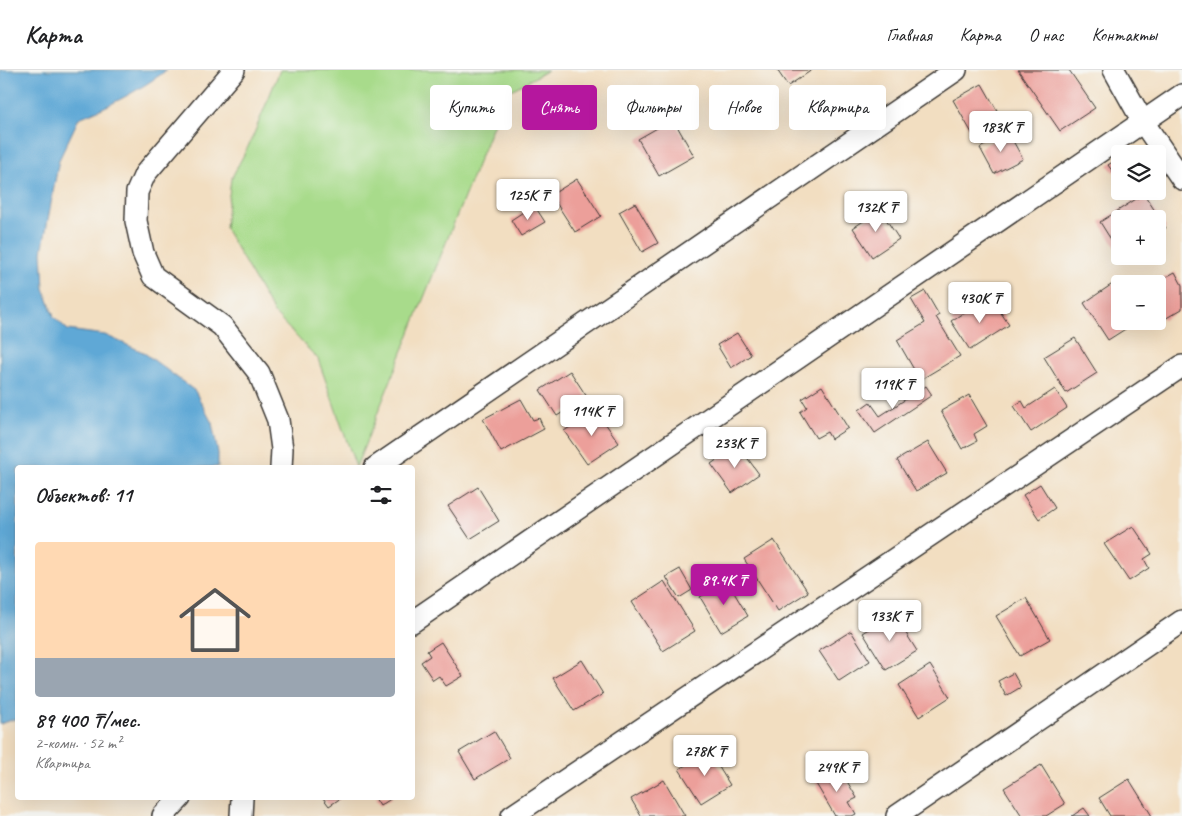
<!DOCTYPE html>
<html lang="ru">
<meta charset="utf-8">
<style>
body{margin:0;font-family:Caveat,sans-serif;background:#f2f2f2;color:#202124;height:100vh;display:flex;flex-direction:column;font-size:19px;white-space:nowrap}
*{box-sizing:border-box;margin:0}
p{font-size:16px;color:#757577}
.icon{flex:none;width:28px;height:28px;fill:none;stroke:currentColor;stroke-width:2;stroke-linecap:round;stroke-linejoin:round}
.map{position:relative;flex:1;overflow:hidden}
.sheet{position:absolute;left:15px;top:395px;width:400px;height:335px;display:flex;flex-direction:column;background:#fff;border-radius:5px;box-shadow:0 5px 20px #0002}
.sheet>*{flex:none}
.top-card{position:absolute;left:430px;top:15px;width:475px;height:45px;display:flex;gap:10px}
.controls{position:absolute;left:1111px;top:75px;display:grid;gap:10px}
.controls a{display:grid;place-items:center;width:55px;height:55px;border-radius:5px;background:#fff;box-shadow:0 5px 20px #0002;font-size:25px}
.price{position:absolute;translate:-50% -42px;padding:0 11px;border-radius:5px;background:#fff;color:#222;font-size:16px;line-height:32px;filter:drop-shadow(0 1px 2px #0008)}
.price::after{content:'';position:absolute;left:50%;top:30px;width:15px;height:11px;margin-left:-8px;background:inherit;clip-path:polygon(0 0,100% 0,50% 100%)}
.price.current{background:#b5179e;color:#fff}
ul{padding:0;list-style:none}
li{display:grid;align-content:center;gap:10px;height:265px;padding:0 20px}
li+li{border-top:1px solid #e0e0e0}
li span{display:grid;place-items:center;height:155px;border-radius:5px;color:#555}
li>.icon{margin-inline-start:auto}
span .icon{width:90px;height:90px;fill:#fffc;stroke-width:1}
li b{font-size:21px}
h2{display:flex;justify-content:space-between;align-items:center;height:60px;padding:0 20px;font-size:21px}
.pill{padding:0 18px;border-radius:5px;background:#fff;box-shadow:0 5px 20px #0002;font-size:18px;line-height:45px}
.pill.current{background:#b5179e;color:#fff}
header{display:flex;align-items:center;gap:30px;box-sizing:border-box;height:70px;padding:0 25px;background:#fff;border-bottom:1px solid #e0e0e0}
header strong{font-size:24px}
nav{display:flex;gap:28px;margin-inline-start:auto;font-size:18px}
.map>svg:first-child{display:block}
</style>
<header>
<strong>Карта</strong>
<nav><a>Главная</a><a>Карта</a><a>О нас</a><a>Контакты</a></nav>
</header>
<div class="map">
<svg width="1182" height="746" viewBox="0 0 1182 746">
<rect width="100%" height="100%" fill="#f6f6f2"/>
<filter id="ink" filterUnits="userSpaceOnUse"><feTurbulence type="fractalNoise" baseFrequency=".02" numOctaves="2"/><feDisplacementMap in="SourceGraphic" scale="10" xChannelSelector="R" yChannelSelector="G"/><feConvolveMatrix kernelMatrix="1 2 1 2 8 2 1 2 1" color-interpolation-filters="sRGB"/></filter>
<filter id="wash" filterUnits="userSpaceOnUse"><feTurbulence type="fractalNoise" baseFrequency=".0096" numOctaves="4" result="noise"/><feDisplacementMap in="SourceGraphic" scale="20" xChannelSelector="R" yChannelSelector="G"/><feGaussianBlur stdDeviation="1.12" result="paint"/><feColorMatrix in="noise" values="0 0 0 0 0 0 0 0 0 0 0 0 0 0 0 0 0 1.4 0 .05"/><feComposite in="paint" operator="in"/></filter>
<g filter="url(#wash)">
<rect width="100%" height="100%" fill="#f2dec1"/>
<polygon fill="#a8db8b" stroke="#627c54" points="280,0 548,0 506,23 356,397 318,289 274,243 225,158 231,109 251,71"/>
<path fill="#5fa8d6" stroke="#3e6279" d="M0,0H167C138,21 112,35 79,48L59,90L42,182L44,218L54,247L68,260L105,265L143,282L195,321L212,353L218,383V397L18,398L17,651L15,649L0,654Z"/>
<g id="blocks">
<g fill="#ec9f9a">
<polygon points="777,0 812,0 788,16"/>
<polygon points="1018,0 1069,0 1095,38 1060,61"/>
<polygon points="982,14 1002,49 973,65 953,30"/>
<polygon points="673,49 694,86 659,106 638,69"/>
<polygon points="1008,62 1023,89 994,104 980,78"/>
<polygon points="1135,77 1140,84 1125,84"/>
<polygon points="1120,87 1120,98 1113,102 1108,95"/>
<polygon points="577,109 601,146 575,162 551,125"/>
<polygon points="1144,124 1166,158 1158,163 1158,149 1120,149 1120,184 1100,152"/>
<polygon points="635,133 658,173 642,182 619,142"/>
<polygon points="534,135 545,152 521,166 511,150"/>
<polygon points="880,140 899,169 872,187 853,158"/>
<polygon points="1175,202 1182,215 1182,239 1163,250 1158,239 1158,214 1153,214"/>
<polygon points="1117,211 1120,216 1120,251 1138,251 1108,270 1084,233"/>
<polygon points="925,221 939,245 936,247 960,286 920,310 897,270 925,253 911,229"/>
<polygon points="980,232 984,238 994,232 1009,255 970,280 951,251"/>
<polygon points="737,263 751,285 731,298 717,275"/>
<polygon points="1075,268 1097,303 1066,323 1044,287"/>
<polygon points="570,301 587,327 557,346 540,320"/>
<polygon points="822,316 848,358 831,369 827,362 816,368 800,342 807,337 802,329"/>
<polygon points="926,316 932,325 875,363 859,340 870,332 880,346"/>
<polygon points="1055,319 1067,338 1031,362 1014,336 1022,331 1026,338"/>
<polygon points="969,325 987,356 974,364 977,371 962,379 941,341"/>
<polygon points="521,329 533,350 539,348 544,359 501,382 483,349"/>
<polygon points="596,340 619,373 587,394 564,361"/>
<polygon points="928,372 947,403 916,421 897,390"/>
<polygon points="738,375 759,404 732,423 711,394"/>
<polygon points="1040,414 1055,438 1039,449 1023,425"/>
<polygon points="478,417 499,451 470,469 448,436"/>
<polygon points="1133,456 1152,484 1144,489 1149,498 1129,511 1104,474"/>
<polygon points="774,470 808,522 778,541 744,489"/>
<polygon points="680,499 692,520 679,528 666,507"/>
<polygon points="664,511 695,561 663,581 632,532"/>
<polygon points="727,511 748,546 721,562 700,527"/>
<polygon points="1026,528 1050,569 1020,586 996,546"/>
<polygon points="894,544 917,581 886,600 863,563"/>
<polygon points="851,561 870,591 839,611 819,581"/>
<polygon points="441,572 463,606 446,616 439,606 433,610 421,592 430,586 427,581"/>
<polygon points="582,590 603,624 574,641 553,608"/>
<polygon points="930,595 950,627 919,647 899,615"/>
<polygon points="1013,603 1021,617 1006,626 998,611"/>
<polygon points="494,661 510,688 475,709 459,682"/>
<polygon points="709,681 730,715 701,733 679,699"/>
<polygon points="1041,695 1065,734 1046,746 1022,746 1004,718"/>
<polygon points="839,698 857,728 849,732 856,744 852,746 835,746 815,712"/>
<polygon points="1129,709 1152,746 1110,746 1099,728"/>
<polygon points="664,710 685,746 641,746 631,729"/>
<polygon points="323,728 341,728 329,736"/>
<polygon points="375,728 392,728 380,736"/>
<polygon points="1084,738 1090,746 1072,746"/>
</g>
</g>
</g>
<g filter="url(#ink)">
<use href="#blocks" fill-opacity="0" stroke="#3c3935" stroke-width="1"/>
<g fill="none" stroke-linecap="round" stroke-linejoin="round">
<g stroke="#3c3935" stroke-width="24">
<g id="minor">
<polyline points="234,0 145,104 137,122 136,151 143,183 153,206 222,256 259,303 278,350 282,379 281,398"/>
<polyline points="1114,0 1143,52 1182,109"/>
<polyline points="375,398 956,0"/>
<polyline points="412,552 1182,25"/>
<polyline points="163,746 180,728"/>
<polyline points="241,746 242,728"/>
<polyline points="512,746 1182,296"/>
<polyline points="897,746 1182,551"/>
</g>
</g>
<use href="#minor" stroke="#fff" stroke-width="21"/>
</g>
</g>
</svg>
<div class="controls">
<a><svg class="icon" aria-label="layers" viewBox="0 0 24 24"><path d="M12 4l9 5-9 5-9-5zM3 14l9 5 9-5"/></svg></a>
<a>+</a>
<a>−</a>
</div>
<b class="price" style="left:1001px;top:83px">183K ₸</b>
<b class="price" style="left:528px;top:151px">125K ₸</b>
<b class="price" style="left:876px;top:163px">132K ₸</b>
<b class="price" style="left:980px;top:254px">430K ₸</b>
<b class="price" style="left:893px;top:340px">119K ₸</b>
<b class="price" style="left:592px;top:367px">114K ₸</b>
<b class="price" style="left:735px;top:399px">233K ₸</b>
<b class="price current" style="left:724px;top:536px">89.4K ₸</b>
<b class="price" style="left:890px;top:572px">133K ₸</b>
<b class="price" style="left:705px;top:707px">278K ₸</b>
<b class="price" style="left:837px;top:723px">249K ₸</b>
<div class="top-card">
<a class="pill">Купить</a>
<a class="pill current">Снять</a>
<a class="pill">Фильтры</a>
<a class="pill">Новое</a>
<a class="pill">Квартира</a>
</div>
<section class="sheet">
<h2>Объектов: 11<svg class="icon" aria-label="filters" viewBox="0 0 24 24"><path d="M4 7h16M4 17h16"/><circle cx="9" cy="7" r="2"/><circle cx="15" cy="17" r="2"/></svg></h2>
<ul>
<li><span style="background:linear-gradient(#ffd9b3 75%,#9aa5b1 0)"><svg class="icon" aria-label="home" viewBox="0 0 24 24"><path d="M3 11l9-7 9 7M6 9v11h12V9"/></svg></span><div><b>89 400 ₸/мес.</b><p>2-комн. · 52 m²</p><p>Квартира</p></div></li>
</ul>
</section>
</div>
